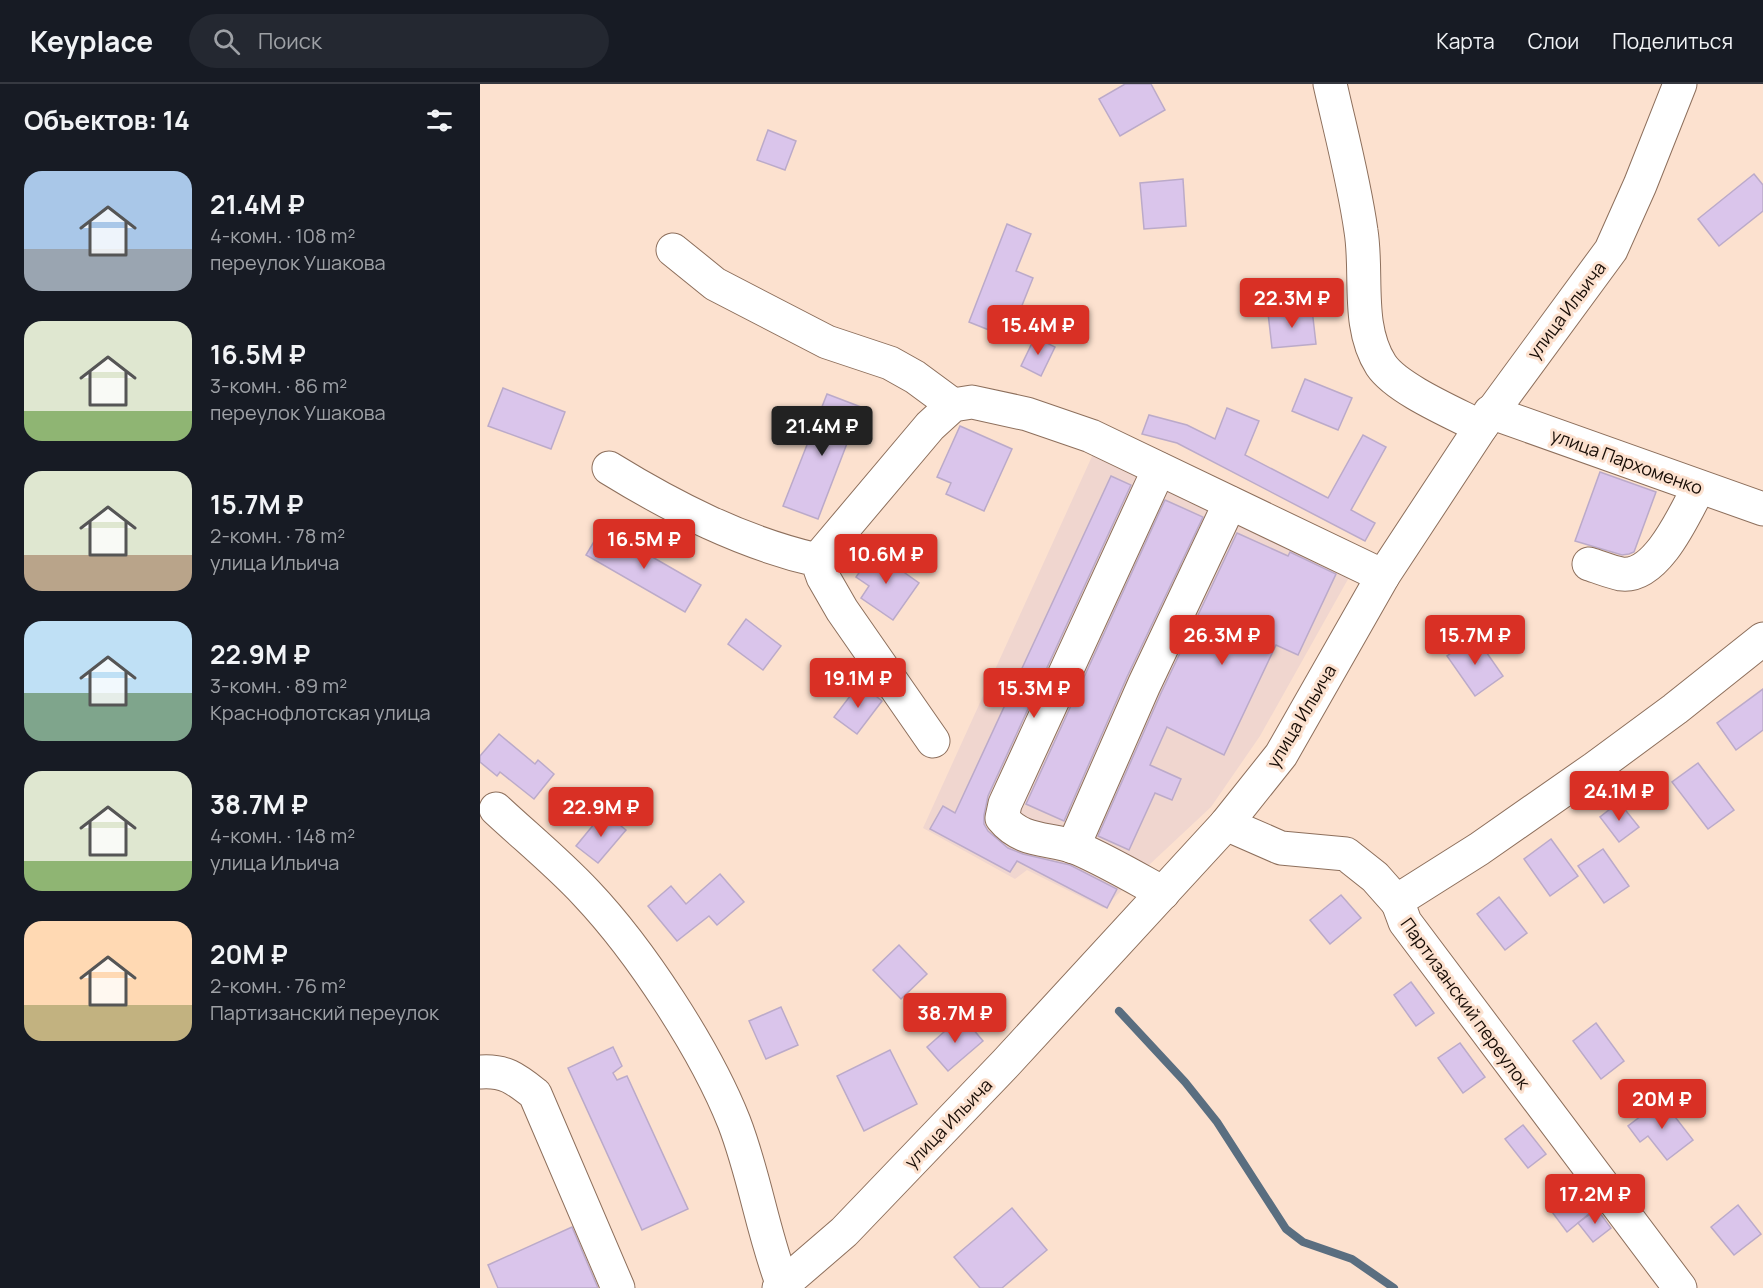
<!DOCTYPE html>
<html lang="ru">
<meta charset="utf-8">
<style>
body{margin:0;font-family:Manrope,sans-serif;background:#242831;color:#f1f3f6;height:100vh;display:flex;flex-direction:column;font-size:22px;white-space:nowrap}
*{box-sizing:border-box;margin:0}
p{font-size:20px;color:#9ea1a6}
.icon{flex:none;width:33px;height:33px;fill:none;stroke:currentColor;stroke-width:2;stroke-linecap:round;stroke-linejoin:round}
.map{position:relative;flex:1;overflow:hidden}
.drawer{display:flex;flex-direction:column;background:#171b24;width:480px}
.drawer>*{flex:none}
.price{position:absolute;translate:-50% -51px;padding:0 14px;border-radius:6px;background:#d93025;color:#fff;font-size:20px;line-height:39px;filter:drop-shadow(0 2px 3px #0008)}
.price::after{content:'';position:absolute;left:50%;top:36px;width:18px;height:14px;margin-left:-9px;background:inherit;clip-path:polygon(0 0,100% 0,50% 100%)}
.price.on{background:#222;color:#fff}
ul{padding:0;list-style:none}
li{display:flex;align-items:center;gap:18px;height:150px;padding:0 24px}
li span{display:grid;place-items:center;flex:none;width:168px;height:120px;border-radius:18px;color:#555}
li>.icon{margin-inline-start:auto}
span .icon{width:72px;height:72px;fill:#fffc;stroke-width:1}
li b{font-size:26px}
h2{display:flex;justify-content:space-between;align-items:center;height:72px;padding:0 24px;font-size:26px}
header{display:flex;align-items:center;gap:36px;box-sizing:border-box;height:84px;padding:0 30px;background:#171b24;border-bottom:2px solid #363941}
header strong{font-size:28px}
nav{display:flex;gap:33px;margin-inline-start:auto;font-size:21px}
.search{width:420px;height:54px;background:#242831;display:flex;align-items:center;gap:15px;box-sizing:border-box;padding:0 21px;border-radius:33px;color:#9ea1a6;font-size:22px}
main{display:flex;flex:1;min-height:0}
.map>svg:first-child{display:block}
</style>
<header>
<strong>Keyplace</strong>
<div class="search"><svg class="icon" aria-label="search" viewBox="0 0 24 24"><circle cx="10" cy="10" r="6"/><path d="M15 15l6 6"/></svg>Поиск</div>
<nav><a>Карта</a><a>Слои</a><a>Поделиться</a></nav>
</header>
<main>
<section class="drawer">
<h2>Объектов: 14<svg class="icon" aria-label="filters" viewBox="0 0 24 24"><path d="M4 7h16M4 17h16"/><circle cx="9" cy="7" r="2"/><circle cx="15" cy="17" r="2"/></svg></h2>
<ul>
<li><span style="background:linear-gradient(#a9c7e8 65%,#9aa5b1 0)"><svg class="icon" aria-label="home" viewBox="0 0 24 24"><path d="M3 11l9-7 9 7M6 9v11h12V9"/></svg></span><div><b>21.4M ₽</b><p>4-комн. · 108 m²</p><p>переулок Ушакова</p></div></li>
<li><span style="background:linear-gradient(#dfe7d0 75%,#8fb573 0)"><svg class="icon" aria-label="home" viewBox="0 0 24 24"><path d="M3 11l9-7 9 7M6 9v11h12V9"/></svg></span><div><b>16.5M ₽</b><p>3-комн. · 86 m²</p><p>переулок Ушакова</p></div></li>
<li><span style="background:linear-gradient(#dfe7d0 70%,#b9a48a 0)"><svg class="icon" aria-label="home" viewBox="0 0 24 24"><path d="M3 11l9-7 9 7M6 9v11h12V9"/></svg></span><div><b>15.7M ₽</b><p>2-комн. · 78 m²</p><p>улица Ильича</p></div></li>
<li><span style="background:linear-gradient(#bfe0f5 60%,#7fa58c 0)"><svg class="icon" aria-label="home" viewBox="0 0 24 24"><path d="M3 11l9-7 9 7M6 9v11h12V9"/></svg></span><div><b>22.9M ₽</b><p>3-комн. · 89 m²</p><p>Краснофлотская улица</p></div></li>
<li><span style="background:linear-gradient(#dfe7d0 75%,#8fb573 0)"><svg class="icon" aria-label="home" viewBox="0 0 24 24"><path d="M3 11l9-7 9 7M6 9v11h12V9"/></svg></span><div><b>38.7M ₽</b><p>4-комн. · 148 m²</p><p>улица Ильича</p></div></li>
<li><span style="background:linear-gradient(#ffd9b3 70%,#c2b280 0)"><svg class="icon" aria-label="home" viewBox="0 0 24 24"><path d="M3 11l9-7 9 7M6 9v11h12V9"/></svg></span><div><b>20M ₽</b><p>2-комн. · 76 m²</p><p>Партизанский переулок</p></div></li>
</ul>
</section>
<div class="map">
<svg width="1283" height="1204" viewBox="0 0 1283 1204">
<rect width="100%" height="100%" fill="#fce1cf"/>
<polygon fill="#f0d6cf" points="614,368 872,488 780,652 731,723 623,824 547,786 535,795 443,744"/>
<g fill="none" stroke-linecap="round" stroke-linejoin="round">
<polyline stroke="#5a6e80" stroke-width="8" points="639,927 705,998 737,1038 806,1145 823,1158 872,1175 914,1204"/>
</g>
<g fill="#dac5eb" stroke="#bbaac9" stroke-width="1.5">
<polygon points="645,0 671,0 685,26 640,52 619,15"/>
<polygon points="288,46 316,57 305,86 277,76"/>
<polygon points="1274,90 1283,101 1283,127 1239,162 1218,135"/>
<polygon points="703,95 706,142 664,145 660,99"/>
<polygon points="527,140 551,150 536,187 553,194 529,254 489,238"/>
<polygon points="832,225 836,260 792,264 788,229"/>
<polygon points="555,253 575,263 561,292 541,282"/>
<polygon points="825,295 872,314 858,346 812,327"/>
<polygon points="23,304 85,328 71,365 8,342"/>
<polygon points="347,310 381,323 338,435 303,422"/>
<polygon points="747,324 779,337 765,371 848,414 883,351 906,363 871,426 895,439 885,457 697,359 662,350 669,331 707,341 735,355"/>
<polygon points="480,342 532,365 504,427 466,410 471,399 457,393"/>
<polygon points="1120,388 1176,408 1154,468 1149,470 1142,471 1095,457"/>
<polygon points="631,392 651,401 508,712 504,731 504,740 508,747 528,764 543,770 590,781 637,805 627,824 537,777 530,788 450,745 463,722 475,729"/>
<polygon points="685,416 723,433 647,593 584,737 546,720"/>
<polygon points="122,444 221,501 205,528 106,471"/>
<polygon points="757,449 808,472 810,468 856,490 818,571 796,561 744,671 687,643 670,681 701,695 692,716 675,709 649,766 618,752 681,609"/>
<polygon points="394,467 439,499 413,536 381,514 389,502 376,493"/>
<polygon points="266,535 301,562 283,586 248,560"/>
<polygon points="995,552 1023,592 995,612 967,572"/>
<polygon points="380,599 402,617 377,650 354,633"/>
<polygon points="1283,605 1283,646 1256,666 1237,639"/>
<polygon points="19,650 55,680 58,676 74,690 54,715 20,688 17,692 0,678 0,672"/>
<polygon points="1218,679 1254,726 1228,745 1192,698"/>
<polygon points="1139,718 1159,743 1139,758 1120,733"/>
<polygon points="124,728 146,746 118,779 96,762"/>
<polygon points="1071,755 1098,792 1070,812 1044,775"/>
<polygon points="1123,765 1149,802 1124,819 1098,782"/>
<polygon points="240,790 264,818 237,841 229,832 197,857 168,822 191,802 206,820"/>
<polygon points="861,811 881,834 850,860 830,836"/>
<polygon points="1019,813 1047,849 1025,866 997,830"/>
<polygon points="419,861 447,890 421,915 393,886"/>
<polygon points="931,898 954,929 936,942 914,911"/>
<polygon points="301,923 318,961 286,975 269,937"/>
<polygon points="482,932 503,957 468,987 447,963"/>
<polygon points="1116,939 1144,977 1121,995 1093,957"/>
<polygon points="980,959 1005,993 983,1009 958,974"/>
<polygon points="133,963 142,982 133,989 137,996 147,992 208,1125 162,1146 88,984"/>
<polygon points="410,966 437,1020 384,1047 357,992"/>
<polygon points="1182,1016 1213,1056 1187,1076 1168,1052 1160,1058 1148,1042"/>
<polygon points="1043,1041 1066,1070 1048,1084 1025,1055"/>
<polygon points="1090,1102 1110,1129 1087,1148 1066,1120"/>
<polygon points="1258,1121 1281,1150 1254,1171 1231,1143"/>
<polygon points="532,1124 567,1166 522,1204 500,1204 474,1173"/>
<polygon points="1117,1125 1131,1144 1113,1158 1098,1139"/>
<polygon points="92,1143 118,1204 18,1204 8,1181"/>
</g>
<g fill="none" stroke-linecap="round" stroke-linejoin="round">
<g stroke="#8d6f5c" stroke-width="35">
<g id="minor">
<path d="M850,0C861,49 874,97 881,147C888,190 876,242 901,281C917,305 974,329 1001,343"/>
<polyline points="193,166 235,200 347,258 410,279 435,293 473,321"/>
<polyline points="1010,328 1283,425"/>
<path d="M129,384C194,424 263,459 337,476L343,493L362,526L453,657"/>
<path d="M679,385L525,720L522,734C543,760 570,753 597,764C627,777 654,793 683,809"/>
<polyline points="337,476 450,342 473,321 492,318 547,330 611,352 903,492"/>
<path d="M1109,480C1119,483 1131,488 1141,490C1177,495 1205,429 1219,403"/>
<path d="M16,725C46,753 78,779 106,809C160,866 225,965 254,1038C275,1092 283,1151 304,1204"/>
<polyline points="746,740 801,764 866,770 895,793 918,819"/>
<polyline points="593,763 664,601 750,419"/>
<path d="M0,988C25,986 36,995 55,1010L138,1204"/>
<polyline points="299,1204 364,1148 526,979 746,740 801,671 903,492 1001,343 1131,166 1160,101 1200,0"/>
<polyline points="1200,1204 925,838 918,819 923,813 999,765 1115,684 1195,625 1283,555"/>
</g>
</g>
<use href="#minor" stroke="#fff" stroke-width="33"/>
</g>
<g text-anchor="middle" dominant-baseline="central" stroke-width="6" stroke-linejoin="round" paint-order="stroke">
<g font-size="18" fill="#180d06" stroke="#fce1cf">
<text transform="translate(1086 226) rotate(-53)">улица Ильича</text>
<text transform="translate(1147 377) rotate(20)">улица Пархоменко</text>
<text transform="translate(821 632) rotate(-59)">улица Ильича</text>
<text transform="translate(986 919) rotate(54)">Партизанский переулок</text>
<text transform="translate(468 1039) rotate(-46)">улица Ильича</text>
</g>
</g>
</svg>
<b class="price" style="left:812px;top:245px">22.3M ₽</b>
<b class="price" style="left:558px;top:272px">15.4M ₽</b>
<b class="price on" style="left:342px;top:373px">21.4M ₽</b>
<b class="price" style="left:164px;top:486px">16.5M ₽</b>
<b class="price" style="left:406px;top:501px">10.6M ₽</b>
<b class="price" style="left:742px;top:582px">26.3M ₽</b>
<b class="price" style="left:995px;top:582px">15.7M ₽</b>
<b class="price" style="left:378px;top:625px">19.1M ₽</b>
<b class="price" style="left:554px;top:635px">15.3M ₽</b>
<b class="price" style="left:1139px;top:738px">24.1M ₽</b>
<b class="price" style="left:121px;top:754px">22.9M ₽</b>
<b class="price" style="left:475px;top:960px">38.7M ₽</b>
<b class="price" style="left:1182px;top:1046px">20M ₽</b>
<b class="price" style="left:1115px;top:1141px">17.2M ₽</b>
</div>
</main>
